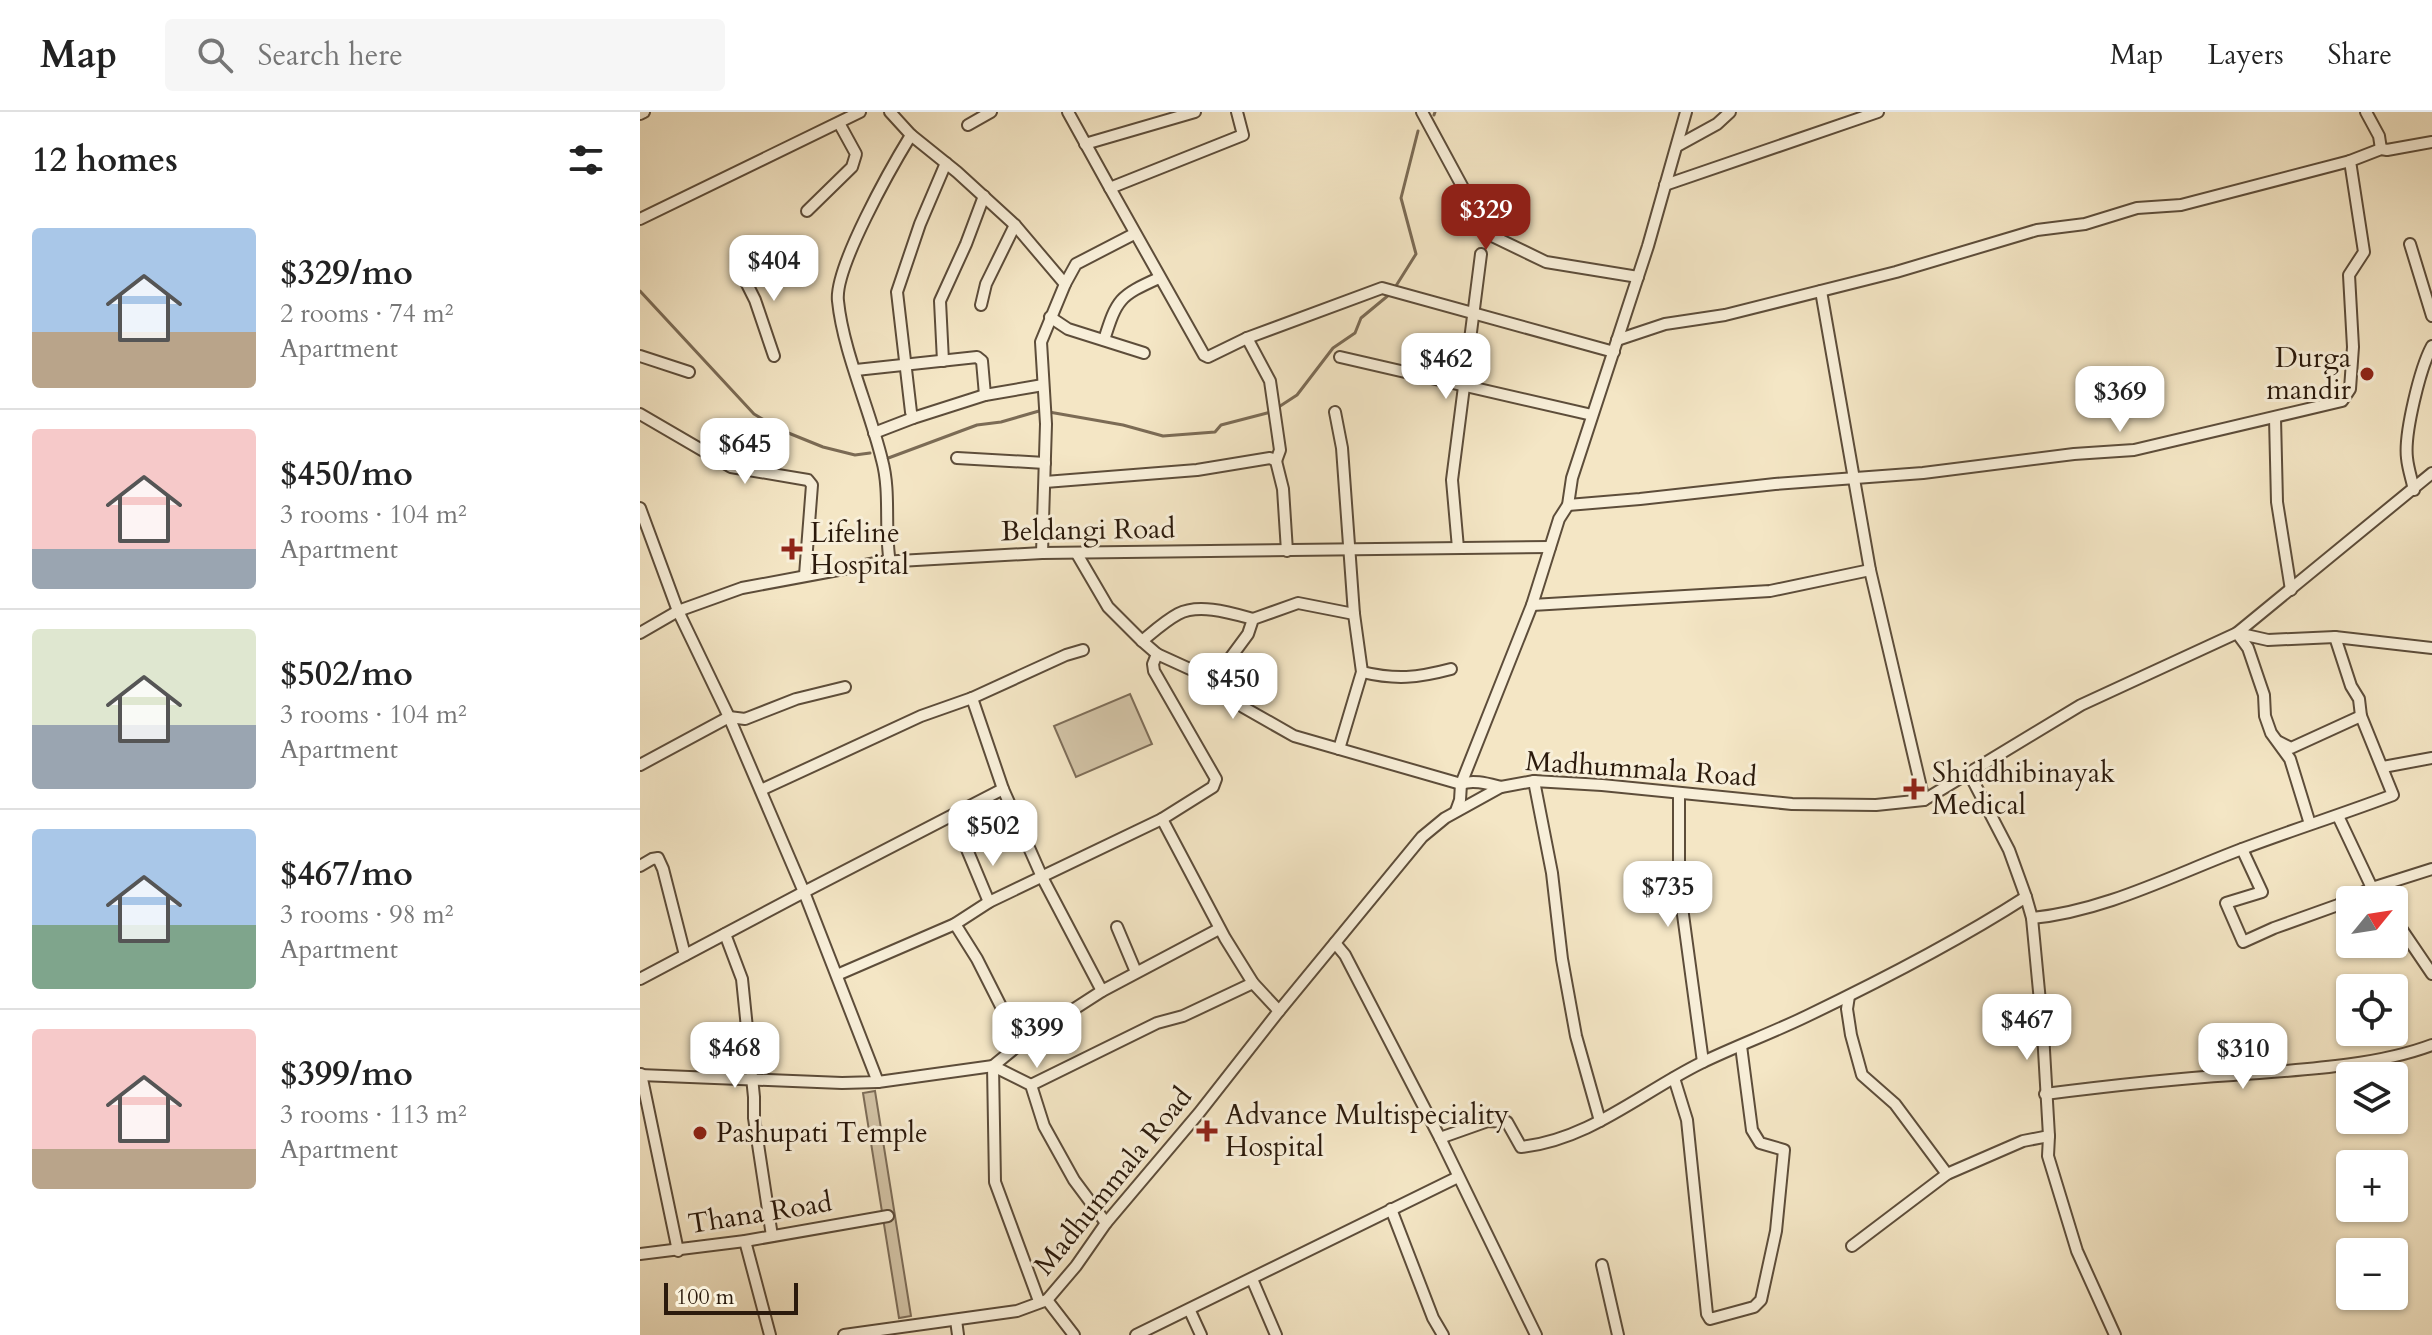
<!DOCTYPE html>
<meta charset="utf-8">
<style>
body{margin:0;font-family:Cardo,serif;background:#f6f6f6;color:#222;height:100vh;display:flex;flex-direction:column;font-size:30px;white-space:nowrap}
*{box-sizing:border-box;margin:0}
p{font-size:26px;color:#767676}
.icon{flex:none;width:44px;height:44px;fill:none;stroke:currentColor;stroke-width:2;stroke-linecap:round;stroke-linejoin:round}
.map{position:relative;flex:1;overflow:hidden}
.side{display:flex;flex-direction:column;background:#fff;width:640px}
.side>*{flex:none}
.needle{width:52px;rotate:60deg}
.tools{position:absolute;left:1696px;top:774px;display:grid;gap:16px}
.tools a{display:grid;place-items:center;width:72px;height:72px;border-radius:8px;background:#fff;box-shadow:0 2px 6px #0004;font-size:40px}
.scale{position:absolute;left:24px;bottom:20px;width:134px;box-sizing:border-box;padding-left:8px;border:4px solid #2b1a0c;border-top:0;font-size:22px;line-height:28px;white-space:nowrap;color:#2b1a0c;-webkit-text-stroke:6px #f8efd9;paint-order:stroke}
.price{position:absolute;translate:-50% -68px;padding:0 18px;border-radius:16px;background:#fff;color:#222;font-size:26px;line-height:52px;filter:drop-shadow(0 2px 4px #0008)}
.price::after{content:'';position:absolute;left:50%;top:48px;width:24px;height:18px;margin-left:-12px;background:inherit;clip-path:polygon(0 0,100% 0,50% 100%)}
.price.active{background:#8f2418;color:#fff}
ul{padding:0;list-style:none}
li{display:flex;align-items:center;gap:24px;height:200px;padding:0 32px}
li+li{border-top:2px solid #e0e0e0}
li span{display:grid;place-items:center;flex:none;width:224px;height:160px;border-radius:8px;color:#555}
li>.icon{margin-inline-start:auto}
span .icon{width:96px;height:96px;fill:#fffc;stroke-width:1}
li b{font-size:34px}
h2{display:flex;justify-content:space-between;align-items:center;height:96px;padding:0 32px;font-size:34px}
header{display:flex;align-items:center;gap:48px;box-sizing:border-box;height:112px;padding:0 40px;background:#fff;border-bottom:2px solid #e0e0e0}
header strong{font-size:38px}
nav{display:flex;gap:44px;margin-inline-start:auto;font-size:28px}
.search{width:560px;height:72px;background:#f6f6f6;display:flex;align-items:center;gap:20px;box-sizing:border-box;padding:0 28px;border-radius:8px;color:#767676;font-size:30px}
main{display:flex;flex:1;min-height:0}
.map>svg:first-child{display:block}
</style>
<header>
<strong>Map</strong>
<div class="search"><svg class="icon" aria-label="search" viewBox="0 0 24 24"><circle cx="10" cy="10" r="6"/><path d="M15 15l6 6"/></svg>Search here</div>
<nav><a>Map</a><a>Layers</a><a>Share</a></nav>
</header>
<main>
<section class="side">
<h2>12 homes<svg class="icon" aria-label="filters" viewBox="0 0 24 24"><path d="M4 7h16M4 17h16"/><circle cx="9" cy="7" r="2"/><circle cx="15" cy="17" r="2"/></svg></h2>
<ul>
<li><span style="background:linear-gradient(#a9c7e8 65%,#b9a48a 0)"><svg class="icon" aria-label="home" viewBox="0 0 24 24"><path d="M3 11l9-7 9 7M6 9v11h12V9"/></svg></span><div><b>$329/mo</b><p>2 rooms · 74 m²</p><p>Apartment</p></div></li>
<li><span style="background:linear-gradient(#f6c9c9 75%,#9aa5b1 0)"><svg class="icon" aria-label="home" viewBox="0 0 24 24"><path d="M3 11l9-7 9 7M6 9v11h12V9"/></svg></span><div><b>$450/mo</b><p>3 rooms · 104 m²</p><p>Apartment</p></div></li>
<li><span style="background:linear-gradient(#dfe7d0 60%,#9aa5b1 0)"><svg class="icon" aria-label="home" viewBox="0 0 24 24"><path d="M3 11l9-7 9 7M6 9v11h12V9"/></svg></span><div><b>$502/mo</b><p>3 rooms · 104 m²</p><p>Apartment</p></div></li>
<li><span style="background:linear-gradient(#a9c7e8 60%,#7fa58c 0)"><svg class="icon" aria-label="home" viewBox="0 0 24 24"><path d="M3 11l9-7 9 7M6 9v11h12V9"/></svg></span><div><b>$467/mo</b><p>3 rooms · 98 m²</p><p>Apartment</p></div></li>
<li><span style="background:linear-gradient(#f6c9c9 75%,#b9a48a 0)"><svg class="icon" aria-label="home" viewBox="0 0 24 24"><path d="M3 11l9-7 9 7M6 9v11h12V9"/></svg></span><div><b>$399/mo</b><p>3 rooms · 113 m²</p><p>Apartment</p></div></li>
</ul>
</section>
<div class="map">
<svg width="1792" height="1223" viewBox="0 0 1792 1223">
<rect width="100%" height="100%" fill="#f4e6c5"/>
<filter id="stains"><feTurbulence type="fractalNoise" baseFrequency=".0025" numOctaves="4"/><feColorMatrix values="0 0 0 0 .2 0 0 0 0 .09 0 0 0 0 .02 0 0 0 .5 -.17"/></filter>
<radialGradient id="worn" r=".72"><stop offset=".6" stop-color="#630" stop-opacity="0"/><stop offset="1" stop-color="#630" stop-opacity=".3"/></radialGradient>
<g fill="#d2c3a6" stroke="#7e6e59" stroke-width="2">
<polygon points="490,582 512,632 436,665 414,614"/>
<polygon points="235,979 271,1204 259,1206 223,981"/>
</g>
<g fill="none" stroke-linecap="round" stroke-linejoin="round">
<g stroke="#7b6b55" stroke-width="3">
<polyline points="794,3 795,0"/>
<polyline points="754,177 776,142 761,86 778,19"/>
<polyline points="0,179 114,302 141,318 183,335 215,343 230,341"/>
<polyline points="409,300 483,313 523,324 575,320 581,313 631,300 657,283 693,236 715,221 721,206 750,182"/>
<polyline points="243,348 337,313 361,310 399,299"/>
</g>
<g stroke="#5d4d3a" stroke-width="14">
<g id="minor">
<path d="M250,0L271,23C252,54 194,156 198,189C203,239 230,298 242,348C251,381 244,417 250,451"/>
<polyline points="428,0 470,76"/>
<polyline points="597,0 603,23 470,76 564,243 568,245 607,226 742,176 974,240"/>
<polyline points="782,0 848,122 906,150 998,165"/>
<polyline points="1726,0 1739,24 1741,37"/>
<polyline points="0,2 4,0"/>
<polyline points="328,13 351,0"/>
<polyline points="271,23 317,60 375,113 425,172 401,230 406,312 402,441"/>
<polyline points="445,32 555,0"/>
<polyline points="1037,34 1077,12 1090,0"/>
<polyline points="306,51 280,112 257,180 271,300 273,306 345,283"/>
<polyline points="1025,73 1238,0"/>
<polyline points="167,99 212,55 216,42 199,11"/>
<polyline points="0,107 220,0"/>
<polyline points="1770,132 1792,204"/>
<polyline points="98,154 115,188 134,244"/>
<polyline points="425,172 436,152 494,122"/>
<polyline points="1181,179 1230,458 1284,688"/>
<polyline points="341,193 346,172 375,113"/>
<polyline points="410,205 428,217 504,241"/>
<polyline points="607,226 630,269 640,338 636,349"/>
<path d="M464,228C477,187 479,184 519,166"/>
<polyline points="977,228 1025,212 1085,203 1256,160 1397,118 1445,112 1497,96 1541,93 1710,49"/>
<polyline points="0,244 49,260"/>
<polyline points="700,245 952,303"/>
<polyline points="303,249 300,189 326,132 344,84"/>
<polyline points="216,258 337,245 342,249 345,283 403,273"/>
<polyline points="695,300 702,336 714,502 722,560 699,637"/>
<polyline points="0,302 91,355 168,368 172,373 165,463"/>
<polyline points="1635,306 1637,390 1651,478"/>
<polyline points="234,321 273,306"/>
<polyline points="317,346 405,351"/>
<polyline points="405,370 557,358 630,346 636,349 643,377 647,439"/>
<path d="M1774,378C1772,368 1768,357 1767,346C1764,322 1780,256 1792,234"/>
<polyline points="928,393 1000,387 1135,372 1283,361 1434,342 1494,338 1702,289 1710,277 1713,235 1709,163 1724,140 1710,49 1741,37 1747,38 1792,30"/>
<polyline points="0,396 38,499 89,605 164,780 363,677"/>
<polyline points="818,436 812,368 841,142"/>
<path d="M437,442L468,495L502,529L517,542L574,568L603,595L654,624L821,672C833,667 849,672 861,675"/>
<polyline points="892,493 1130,479 1230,458"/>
<polyline points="0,521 38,499 102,476 241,450 402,441 910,435"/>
<path d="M502,529C513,520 525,509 538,502C559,491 591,501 613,507"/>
<path d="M722,560C756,568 777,566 811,557"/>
<polyline points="574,568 608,522 613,507 658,491 714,502"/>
<polyline points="332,586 363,677 402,765 462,879"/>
<polyline points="1639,630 1651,636 1721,604"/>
<polyline points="0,653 89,605 105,607 156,587 205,575"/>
<polyline points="1743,655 1792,646"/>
<polyline points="1329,661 1369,738 1386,785 1392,806 1403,921 1409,1024 1408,1044 1437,1139 1475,1223"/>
<polyline points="894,669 912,761 922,847 936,924 960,1009"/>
<polyline points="121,678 281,604 332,586 426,543 443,538"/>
<polyline points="1039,681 1039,773 1063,950"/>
<polyline points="816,699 820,688 821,672 892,493 919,407 928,393 932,366 1008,134 1046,0"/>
<polyline points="1698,704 1732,776 1743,788"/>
<polyline points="522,707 585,826 613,871 639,899"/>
<polyline points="1670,712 1650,647 1631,621 1625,604 1624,583 1608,536 1597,521 1628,528 1695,525 1792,536"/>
<polyline points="326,735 349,790"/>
<polyline points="1602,737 1622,780 1586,791 1603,830 1634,816 1698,793 1732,776 1792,757"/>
<polyline points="0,754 12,747 18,746 23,757 45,843"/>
<path d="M1392,806C1465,799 1533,763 1602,737C1652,718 1703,702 1753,683L1721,604L1719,587L1711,574L1695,525"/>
<polyline points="1754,806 1792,862"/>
<polyline points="315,812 337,847 380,932"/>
<polyline points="477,815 496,860"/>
<polyline points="85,822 102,867 114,985 114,1006 132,1124"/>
<polyline points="695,831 705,843 800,1026 896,1223"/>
<polyline points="197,863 315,812 349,790 522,707 573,675 576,667 514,559 513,552 517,542"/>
<polyline points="0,867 164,780 238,970 202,971 0,963"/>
<polyline points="1209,884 1207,897 1211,923 1222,963 1255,992 1307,1062"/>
<polyline points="1,962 38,1139"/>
<polyline points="1034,966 1047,1008 1067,1202 1070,1207 1114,1195 1121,1188 1136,1119 1144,1038 1120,1031 1112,1018 1101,934"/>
<polyline points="238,970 353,954 391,973 404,1014 434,1068 466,1111"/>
<polyline points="391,973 517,911 543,904 613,871"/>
<path d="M1405,982C1468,974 1530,967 1593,963C1655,958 1734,955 1792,933"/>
<path d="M800,1026L848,1009L867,1010L881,1035C949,1028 1002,980 1061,951C1096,934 1132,921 1167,904C1242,868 1316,830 1386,785"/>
<polyline points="751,1097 793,1206 803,1223"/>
<polyline points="105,1129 130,1223"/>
<polyline points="1212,1134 1307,1062 1383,1029 1409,1024"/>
<polyline points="0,1142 105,1129 248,1104"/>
<polyline points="962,1153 978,1223"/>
<polyline points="612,1167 636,1223"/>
<polyline points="407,1188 434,1223"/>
<polyline points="399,1189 355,1070 353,954 380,932 462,879 579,817"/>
<polyline points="550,1199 561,1223"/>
<polyline points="316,1208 318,1223"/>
<polyline points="204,1223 377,1199 407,1188 436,1154 466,1111 559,1001 639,899 782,725 805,706 861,675 894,669 962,673 1152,692 1236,693 1284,688 1441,593 1597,521 1792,361"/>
<polyline points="496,1223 818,1065"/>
</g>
</g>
<use href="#minor" stroke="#f8efd9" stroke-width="10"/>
</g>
<g fill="#8f2418" stroke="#f8efd9" stroke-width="3">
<circle cx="1727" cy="262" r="8"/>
<path d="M148 425h8v8h8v8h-8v8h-8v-8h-8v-8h8z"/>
<path d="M1270 665h8v8h8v8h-8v8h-8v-8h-8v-8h8z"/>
<path d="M563 1007h8v8h8v8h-8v8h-8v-8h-8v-8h8z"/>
<circle cx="60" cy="1021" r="8"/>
</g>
<g text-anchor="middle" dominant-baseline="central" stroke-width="6" stroke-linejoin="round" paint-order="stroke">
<g font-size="28" fill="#2b1a0c" stroke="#f8efd9" text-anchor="start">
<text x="1711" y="246" text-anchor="end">Durga<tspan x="1711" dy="32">mandir</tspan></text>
<text x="170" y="421">Lifeline<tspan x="170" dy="32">Hospital</tspan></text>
<text x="1292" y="661">Shiddhibinayak<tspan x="1292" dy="32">Medical</tspan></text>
<text x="585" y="1003">Advance Multispeciality<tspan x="585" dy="32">Hospital</tspan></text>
<text x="76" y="1021">Pashupati Temple</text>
</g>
<g font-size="28" fill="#2b1a0c" stroke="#f8efd9">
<text transform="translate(448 418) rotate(-1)">Beldangi Road</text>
<text transform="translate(1001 657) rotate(4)">Madhummala Road</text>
<text transform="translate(473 1069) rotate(-51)">Madhummala Road</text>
<text transform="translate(120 1101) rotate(-9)">Thana Road</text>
</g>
</g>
<rect width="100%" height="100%" filter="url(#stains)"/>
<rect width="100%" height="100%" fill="url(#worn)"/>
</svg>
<div class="tools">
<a><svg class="needle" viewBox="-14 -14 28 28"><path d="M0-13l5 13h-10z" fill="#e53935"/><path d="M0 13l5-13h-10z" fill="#767676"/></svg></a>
<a><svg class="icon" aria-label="locate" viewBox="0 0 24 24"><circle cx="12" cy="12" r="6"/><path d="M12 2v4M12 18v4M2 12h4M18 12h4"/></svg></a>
<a><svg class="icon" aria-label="layers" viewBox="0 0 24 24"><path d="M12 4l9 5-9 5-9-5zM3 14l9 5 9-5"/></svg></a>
<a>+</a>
<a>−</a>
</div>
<div class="scale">100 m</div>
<b class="price active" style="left:846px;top:140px">$329</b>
<b class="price" style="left:134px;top:191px">$404</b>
<b class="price" style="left:806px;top:289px">$462</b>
<b class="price" style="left:1480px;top:322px">$369</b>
<b class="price" style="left:105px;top:374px">$645</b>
<b class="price" style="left:593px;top:609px">$450</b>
<b class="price" style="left:353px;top:756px">$502</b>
<b class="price" style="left:1028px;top:817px">$735</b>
<b class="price" style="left:1387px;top:950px">$467</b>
<b class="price" style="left:397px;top:958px">$399</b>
<b class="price" style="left:95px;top:978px">$468</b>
<b class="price" style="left:1603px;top:979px">$310</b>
</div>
</main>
